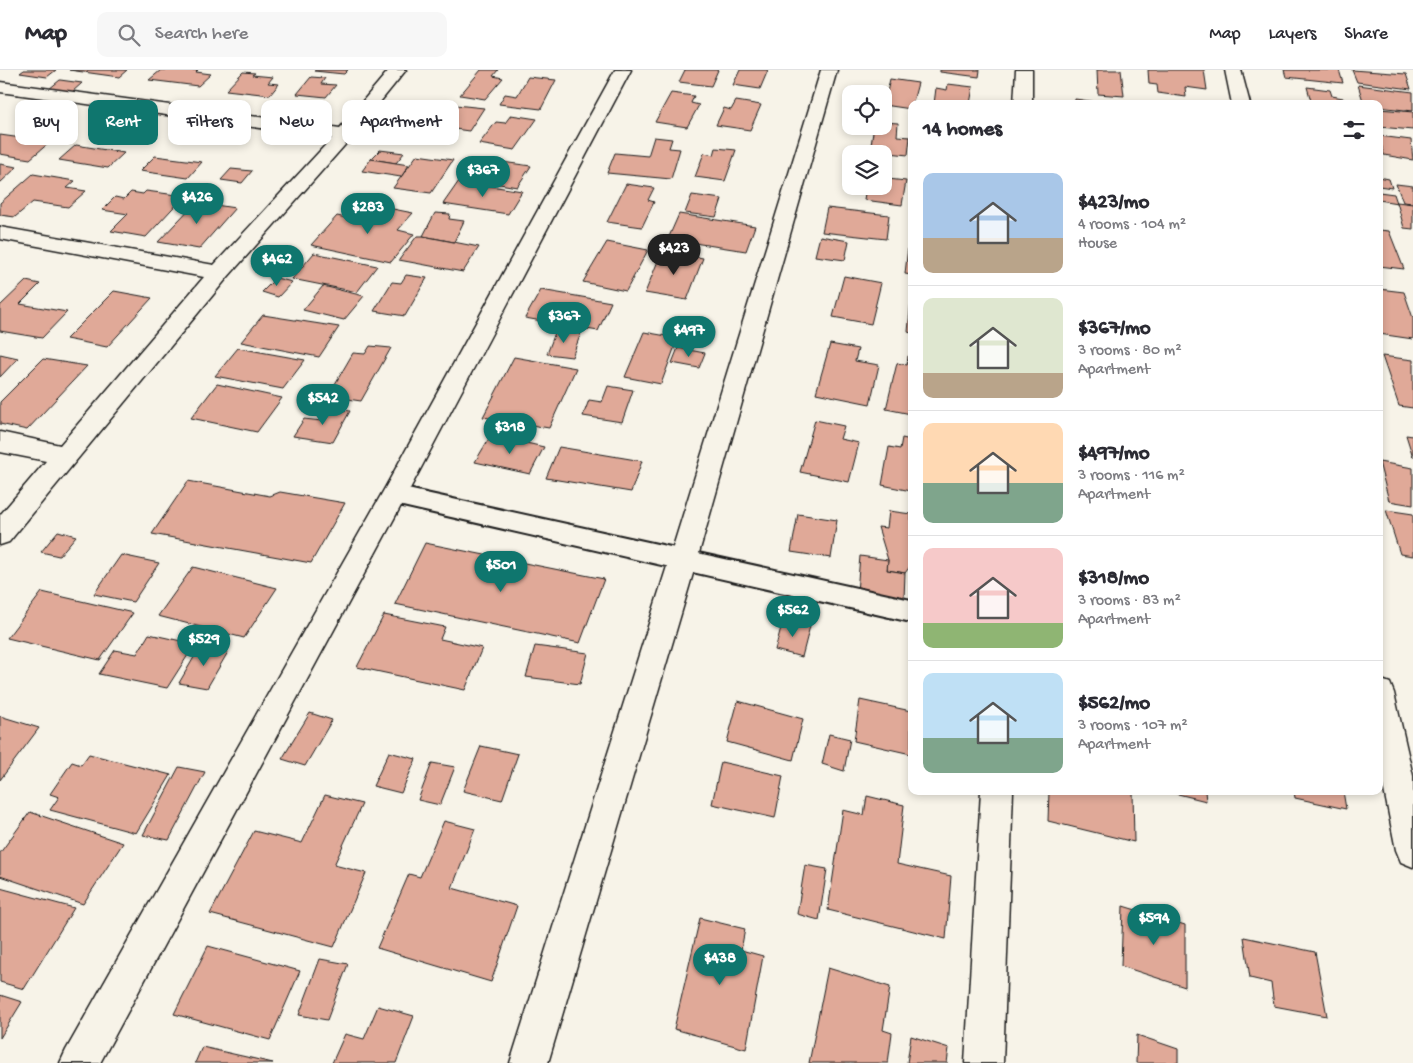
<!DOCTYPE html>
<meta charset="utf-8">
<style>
body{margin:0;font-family:"Gochi Hand",sans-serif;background:#f7f7f7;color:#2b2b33;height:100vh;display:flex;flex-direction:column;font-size:19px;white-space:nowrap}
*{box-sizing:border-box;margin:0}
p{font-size:16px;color:#7c7c81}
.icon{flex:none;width:28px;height:28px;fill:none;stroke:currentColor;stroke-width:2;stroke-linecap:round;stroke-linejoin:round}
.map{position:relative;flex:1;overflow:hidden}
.details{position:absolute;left:908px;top:30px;width:475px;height:695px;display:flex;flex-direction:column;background:#fff;border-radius:10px;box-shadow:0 2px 8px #0003}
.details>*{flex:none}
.top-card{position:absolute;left:15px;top:30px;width:475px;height:45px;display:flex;gap:10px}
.tools{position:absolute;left:842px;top:15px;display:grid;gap:10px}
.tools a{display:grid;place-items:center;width:50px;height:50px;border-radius:10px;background:#fff;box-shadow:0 2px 8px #0003;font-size:25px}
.price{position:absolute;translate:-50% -42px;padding:0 11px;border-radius:18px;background:#0f766e;color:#fff;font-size:16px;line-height:32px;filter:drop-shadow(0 1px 2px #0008)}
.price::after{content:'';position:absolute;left:50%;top:30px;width:15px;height:11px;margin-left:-8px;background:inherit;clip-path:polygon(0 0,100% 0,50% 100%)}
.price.on{background:#222;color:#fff}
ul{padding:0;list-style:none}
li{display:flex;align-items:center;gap:15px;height:125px;padding:0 15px}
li+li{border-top:1px solid #e1e1e2}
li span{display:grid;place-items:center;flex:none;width:140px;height:100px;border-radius:10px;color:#555}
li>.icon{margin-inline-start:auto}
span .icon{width:60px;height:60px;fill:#fffc;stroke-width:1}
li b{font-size:21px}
h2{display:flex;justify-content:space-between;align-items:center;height:60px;padding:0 15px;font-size:21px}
.pill{padding:0 18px;border-radius:10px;background:#fff;box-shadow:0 2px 8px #0003;font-size:18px;line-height:45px}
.pill.on{background:#0f766e;color:#fff}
header{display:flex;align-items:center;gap:30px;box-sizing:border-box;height:70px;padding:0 25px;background:#fff;border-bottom:1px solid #e1e1e2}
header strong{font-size:24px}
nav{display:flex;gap:28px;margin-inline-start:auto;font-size:18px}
.search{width:350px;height:45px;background:#f7f7f7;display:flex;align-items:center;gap:12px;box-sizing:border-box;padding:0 18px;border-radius:10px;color:#7c7c81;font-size:19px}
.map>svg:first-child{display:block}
</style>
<header>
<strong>Map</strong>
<div class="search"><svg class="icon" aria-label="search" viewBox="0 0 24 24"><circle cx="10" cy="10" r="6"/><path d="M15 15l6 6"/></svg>Search here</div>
<nav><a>Map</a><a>Layers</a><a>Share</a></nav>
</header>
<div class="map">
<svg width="1413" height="993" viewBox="0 0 1413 993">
<rect width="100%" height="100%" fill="#f7f3e8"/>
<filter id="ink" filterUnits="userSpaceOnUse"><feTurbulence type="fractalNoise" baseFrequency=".02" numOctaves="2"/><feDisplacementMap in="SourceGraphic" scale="10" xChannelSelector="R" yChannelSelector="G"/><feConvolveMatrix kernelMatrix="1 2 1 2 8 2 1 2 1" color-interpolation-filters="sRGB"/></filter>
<g filter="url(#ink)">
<g fill="#e0a998" stroke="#1c1c1c">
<polygon points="24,0 56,0 47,7 20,3"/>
<polygon points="69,0 127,0 119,7"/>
<polygon points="161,0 198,0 196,2 211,4 198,16 149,10"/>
<polygon points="316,0 348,0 344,4 314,1"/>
<polygon points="481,0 498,0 493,6 503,8 485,29 460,25"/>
<polygon points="685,0 718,0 711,16 679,12"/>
<polygon points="740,0 768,0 760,19 733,15"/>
<polygon points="940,0 980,0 979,7 940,2"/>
<polygon points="1097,0 1121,0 1124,26 1098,24"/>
<polygon points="1148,0 1204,0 1207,20 1185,17 1186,27 1158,23 1157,15 1149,14"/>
<polygon points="1284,0 1339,0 1343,13 1286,7"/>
<polygon points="1352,0 1406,4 1411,19 1357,12"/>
<polygon points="243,2 255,3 252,5 273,7 268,13 279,14 270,25 226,20"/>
<polygon points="311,7 325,8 321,14 336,15 326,27 297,24"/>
<polygon points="528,7 556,10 541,39 499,34 505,24 517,26"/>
<polygon points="890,9 918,13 911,39 884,35"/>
<polygon points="60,10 82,13 72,22 49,19"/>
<polygon points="948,14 973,17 970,34 934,34 936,18 947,20"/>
<polygon points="1358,15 1413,22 1413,41 1379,37 1379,34 1364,34"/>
<polygon points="1307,17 1330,20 1332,26 1343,28 1345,34 1311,31"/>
<polygon points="671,23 694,26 691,33 699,35 687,57 655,52"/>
<polygon points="1075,29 1112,34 1075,34"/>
<polygon points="1288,30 1323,34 1289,34"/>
<polygon points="427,31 437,33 484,38 469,61 411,53"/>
<polygon points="736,31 761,35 750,60 716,55 724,38 731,40"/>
<polygon points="1379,39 1413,42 1413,60 1379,57"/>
<polygon points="275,40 296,41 289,50 268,48"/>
<polygon points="511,45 537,49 515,80 479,74 496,52 505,53"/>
<polygon points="884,52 898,53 897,66 910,67 908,85 870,81 874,56 884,56"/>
<polygon points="0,65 50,72 30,89 0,84"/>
<polygon points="1379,66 1411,70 1413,90 1384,85"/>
<polygon points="654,67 672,69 669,78 680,79 671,109 607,103 615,83 648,86"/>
<polygon points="76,75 124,83 108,98 59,90"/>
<polygon points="716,78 736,80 725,111 695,107 704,83 714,85"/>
<polygon points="380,80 404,83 396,93 371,89"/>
<polygon points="417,85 453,90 431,123 393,118"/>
<polygon points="155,86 202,92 188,108 140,101"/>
<polygon points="371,89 396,93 409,95 401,107 362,101"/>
<polygon points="477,92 499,96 502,92 531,96 517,117 465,108"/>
<polygon points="0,94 17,97 0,113"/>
<polygon points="884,98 890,99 888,109 906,111 902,135 864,130 866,116 884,116"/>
<polygon points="231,99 252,101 242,113 221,110"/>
<polygon points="33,104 75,111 67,118 86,121 68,137 33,132 15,147 0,145 0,133"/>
<polygon points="1379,107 1389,109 1392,118 1379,116"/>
<polygon points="459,111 522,121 508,144 443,134"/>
<polygon points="626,114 654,118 648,130 654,132 642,157 607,152"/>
<polygon points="1396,114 1413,116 1413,133 1403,132"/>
<polygon points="146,121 184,126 146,167 111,161 128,144 102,140 115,127 124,129 131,122 143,124"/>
<polygon points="1379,122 1394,124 1397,133 1379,130"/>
<polygon points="692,125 722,129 716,147 685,143"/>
<polygon points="196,132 235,138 199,179 158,172"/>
<polygon points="1397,132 1413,134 1413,159 1404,158"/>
<polygon points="383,137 413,143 398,160 414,164 391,192 311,175 337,146 369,153"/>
<polygon points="827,138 889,145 886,169 822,162"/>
<polygon points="435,143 450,144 449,149 464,151 454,172 423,166"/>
<polygon points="679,144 755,156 746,181 668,169"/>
<polygon points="1379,160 1389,161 1404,199 1379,196"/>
<polygon points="417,166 423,166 479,177 463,202 399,190"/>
<polygon points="820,166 849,171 845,190 815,186"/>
<polygon points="607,172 648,180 626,221 583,212"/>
<polygon points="908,177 911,177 911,205 905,204"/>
<polygon points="662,181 703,188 687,230 645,223"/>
<polygon points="314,183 377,196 357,222 292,209"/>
<polygon points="406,205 427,208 405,246 374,241 392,212 401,213"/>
<polygon points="844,206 881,213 871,254 833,247"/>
<polygon points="276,208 292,212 278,227 262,222"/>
<polygon points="26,211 40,214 20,234 67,242 42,268 0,261 0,236"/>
<polygon points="323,216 364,226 344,250 303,240"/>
<polygon points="1379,219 1404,222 1413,248 1413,269 1379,264"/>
<polygon points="541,220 611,232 598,261 525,248"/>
<polygon points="114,221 152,228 107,277 66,269"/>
<polygon points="911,229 911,263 908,262"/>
<polygon points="263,245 339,257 319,287 241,272"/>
<polygon points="556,260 581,263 572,287 547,284"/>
<polygon points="644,262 678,268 661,314 625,307"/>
<polygon points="830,274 858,279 855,291 879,295 870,334 816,323"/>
<polygon points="370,276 391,278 361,331 328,326 353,283 365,284"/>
<polygon points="238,278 305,290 283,319 215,306"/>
<polygon points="678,278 705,283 699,298 672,293"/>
<polygon points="0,284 18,288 0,307"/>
<polygon points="908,286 911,286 911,344 886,339 897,293 907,295"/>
<polygon points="1382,286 1413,290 1413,338 1399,336"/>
<polygon points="514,287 576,298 549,358 483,347"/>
<polygon points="43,289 87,296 27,360 0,354 0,332"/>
<polygon points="217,314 282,328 257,362 191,348"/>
<polygon points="608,316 633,320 622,352 583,346 589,330 602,332"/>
<polygon points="330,338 350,341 333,372 293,366 304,349 322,351"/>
<polygon points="815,350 844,356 840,369 859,373 849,412 800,402"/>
<polygon points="491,365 544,377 530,404 475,392"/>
<polygon points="1406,365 1413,366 1413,387"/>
<polygon points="902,368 911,370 911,421 882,415 889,377 900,379"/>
<polygon points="559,377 642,391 631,422 546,408"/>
<polygon points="1379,392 1413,398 1413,435 1389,431"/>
<polygon points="188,411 270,426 280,422 345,433 311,493 152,464"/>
<polygon points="1386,440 1413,444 1413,486 1400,484"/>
<polygon points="889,441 911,444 911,495 905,503 887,500 888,490 878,457 887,458"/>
<polygon points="798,444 837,450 831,488 791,482"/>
<polygon points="58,461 76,466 59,486 41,482"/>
<polygon points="425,473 604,509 580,573 395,534"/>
<polygon points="121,485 159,493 133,532 94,524"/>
<polygon points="860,486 888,490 887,500 905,503 904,529 857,522"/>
<polygon points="193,497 277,518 244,568 158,546"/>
<polygon points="42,522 133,543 100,590 7,568"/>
<polygon points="384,545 445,557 440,569 482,578 465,620 357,597"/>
<polygon points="783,550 810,556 802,587 775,580"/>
<polygon points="149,564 195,574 167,618 99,604 115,580 137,584"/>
<polygon points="535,576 588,583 580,614 526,607"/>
<polygon points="200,577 228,582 207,618 179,613"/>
<polygon points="860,630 911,641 911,684 854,671"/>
<polygon points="738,631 803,649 793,690 727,672"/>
<polygon points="310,643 332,650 305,696 282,689"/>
<polygon points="0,646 39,658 0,710"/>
<polygon points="829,664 850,669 844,701 822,694"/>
<polygon points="481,676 518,684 502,730 463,721"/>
<polygon points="389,682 416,689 401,723 373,716"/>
<polygon points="89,684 171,705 136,763 50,740 59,727 50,724 72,692 81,695"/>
<polygon points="721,692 783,706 775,748 712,734"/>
<polygon points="432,693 455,697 440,735 418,730"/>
<polygon points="179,697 205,702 169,770 143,765"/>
<polygon points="1049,721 1133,721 1134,772 1048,751"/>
<polygon points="1166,721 1205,721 1206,731"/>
<polygon points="1294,721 1343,721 1346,739 1295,728"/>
<polygon points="325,725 362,734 334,795 366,803 334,877 210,844 254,761 302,773"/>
<polygon points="867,726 904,735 897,794 951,806 946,869 828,840 843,740 864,745"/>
<polygon points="30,742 123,773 83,834 0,806 0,783"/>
<polygon points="444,751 475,759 452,818 517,836 491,912 377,878 409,804 420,807"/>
<polygon points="805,795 827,799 819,850 797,844"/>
<polygon points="0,818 74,838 24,919 0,912"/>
<polygon points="1123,836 1185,855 1185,917 1121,896"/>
<polygon points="700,848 745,859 741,880 763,886 746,979 674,959"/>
<polygon points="1244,867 1315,882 1327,946 1274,936 1271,913 1250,908"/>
<polygon points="208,876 300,901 270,970 174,944"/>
<polygon points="320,889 348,894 327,950 299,945"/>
<polygon points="828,898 890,917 883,960 892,963 888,993 809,993"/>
<polygon points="0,925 22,932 0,968"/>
<polygon points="378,936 414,946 396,993 332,993 345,964 364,969"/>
<polygon points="1137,965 1178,979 1178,993 1136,993"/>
<polygon points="911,966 949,978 947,993 907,993"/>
<polygon points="202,977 273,993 195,993"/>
</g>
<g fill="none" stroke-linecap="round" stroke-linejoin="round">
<g stroke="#1c1c1c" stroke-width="4">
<polygon id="service" points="394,416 911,530 911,552 394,434 386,431 383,425 386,419"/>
</g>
<g stroke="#1c1c1c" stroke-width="3">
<g id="minor">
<polygon points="389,0 406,0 351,68 227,208 9,472 0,475 0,445 46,391 0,382 0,362 60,375 204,207 0,169 0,157 214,195 332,68 0,22 0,12 340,58"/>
<polygon points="615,0 631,0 403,432 100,993 60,993 66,980 385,418"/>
<polygon points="821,0 837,0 697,490 548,993 510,993 669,490"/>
<polygon points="1016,0 1032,0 1032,34 1014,34"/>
<polygon points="1225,0 1241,0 1250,34 1232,34"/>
<polygon points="1379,609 1390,613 1394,623 1413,706 1413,797 1401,792 1396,780 1379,695"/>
<polygon points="981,721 1013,721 1003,993 965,993"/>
</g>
</g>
<use href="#service" fill="#f7f3e8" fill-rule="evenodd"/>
<use href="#minor" fill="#f7f3e8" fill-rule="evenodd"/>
</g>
</g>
</svg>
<div class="tools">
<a><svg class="icon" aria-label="locate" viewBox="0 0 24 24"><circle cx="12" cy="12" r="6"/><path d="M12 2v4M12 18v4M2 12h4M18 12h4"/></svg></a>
<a><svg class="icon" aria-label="layers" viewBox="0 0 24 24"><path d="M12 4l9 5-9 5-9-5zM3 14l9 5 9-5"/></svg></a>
</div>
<b class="price" style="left:483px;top:128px">$367</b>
<b class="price" style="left:197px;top:155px">$426</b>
<b class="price" style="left:368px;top:165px">$283</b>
<b class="price on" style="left:674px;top:206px">$423</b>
<b class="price" style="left:277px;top:217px">$462</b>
<b class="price" style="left:564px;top:274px">$367</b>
<b class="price" style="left:689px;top:288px">$497</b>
<b class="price" style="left:323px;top:356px">$542</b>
<b class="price" style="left:510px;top:385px">$318</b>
<b class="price" style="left:501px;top:523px">$501</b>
<b class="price" style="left:793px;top:568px">$562</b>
<b class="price" style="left:204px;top:597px">$529</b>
<b class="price" style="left:1154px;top:876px">$594</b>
<b class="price" style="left:720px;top:916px">$438</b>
<div class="top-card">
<a class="pill">Buy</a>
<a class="pill on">Rent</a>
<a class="pill">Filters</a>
<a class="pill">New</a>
<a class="pill">Apartment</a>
</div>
<section class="details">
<h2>14 homes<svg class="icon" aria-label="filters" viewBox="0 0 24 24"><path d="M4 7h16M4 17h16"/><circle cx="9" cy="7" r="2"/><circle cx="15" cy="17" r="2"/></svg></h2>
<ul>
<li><span style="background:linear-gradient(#a9c7e8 65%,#b9a48a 0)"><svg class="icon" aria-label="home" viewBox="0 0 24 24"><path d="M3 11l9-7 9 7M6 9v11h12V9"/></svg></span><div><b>$423/mo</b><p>4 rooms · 104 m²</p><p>House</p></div></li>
<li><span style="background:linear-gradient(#dfe7d0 75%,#b9a48a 0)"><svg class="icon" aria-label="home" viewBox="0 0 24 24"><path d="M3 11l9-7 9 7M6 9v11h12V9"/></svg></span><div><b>$367/mo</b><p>3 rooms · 80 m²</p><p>Apartment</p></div></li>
<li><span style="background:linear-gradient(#ffd9b3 60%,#7fa58c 0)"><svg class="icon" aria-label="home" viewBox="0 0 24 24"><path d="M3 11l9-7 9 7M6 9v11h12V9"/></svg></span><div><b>$497/mo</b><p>3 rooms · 116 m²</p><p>Apartment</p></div></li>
<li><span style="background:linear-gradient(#f6c9c9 75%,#8fb573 0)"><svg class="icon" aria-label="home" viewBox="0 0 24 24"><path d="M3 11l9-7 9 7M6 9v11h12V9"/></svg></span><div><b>$318/mo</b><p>3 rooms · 83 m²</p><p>Apartment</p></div></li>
<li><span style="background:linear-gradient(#bfe0f5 65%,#7fa58c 0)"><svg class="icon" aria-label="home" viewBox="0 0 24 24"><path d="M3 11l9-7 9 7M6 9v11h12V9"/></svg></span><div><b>$562/mo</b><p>3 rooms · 107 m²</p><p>Apartment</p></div></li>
</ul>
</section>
</div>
